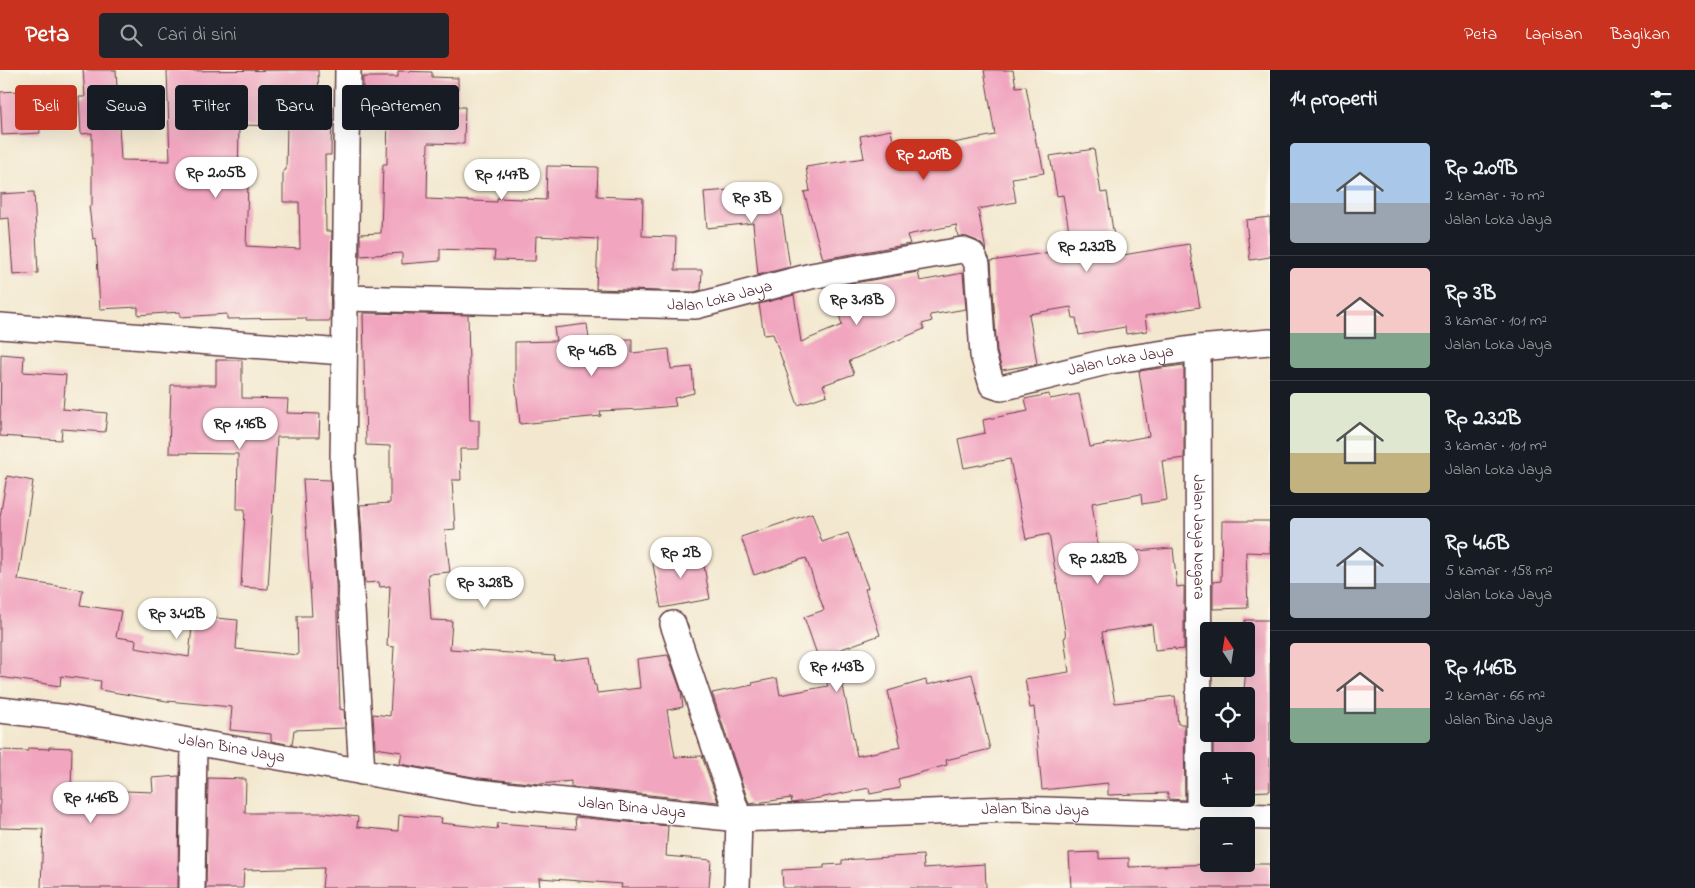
<!DOCTYPE html>
<html lang="id">
<meta charset="utf-8">
<style>
body{margin:0;font-family:"Indie Flower",sans-serif;background:#20242c;color:#f1f3f6;height:100vh;display:flex;flex-direction:column;font-size:19px;white-space:nowrap}
*{box-sizing:border-box;margin:0}
p{font-size:16px;color:#9ea1a6}
.icon{flex:none;width:28px;height:28px;fill:none;stroke:currentColor;stroke-width:2;stroke-linecap:round;stroke-linejoin:round}
.map{position:relative;flex:1;overflow:hidden}
.side{display:flex;flex-direction:column;background:#171b24;width:425px}
.side>*{flex:none}
.guide{position:absolute;left:15px;top:15px;width:475px;height:45px;display:flex;gap:10px}
.needle{width:32px;rotate:348deg}
.buttons{position:absolute;left:1200px;top:552px;display:grid;gap:10px}
.buttons a{display:grid;place-items:center;width:55px;height:55px;border-radius:5px;background:#171b24;box-shadow:0 5px 20px #0002;font-size:25px}
.price{position:absolute;translate:-50% -42px;padding:0 11px;border-radius:18px;background:#fff;color:#222;font-size:16px;line-height:32px;filter:drop-shadow(0 1px 2px #0008)}
.price::after{content:'';position:absolute;left:50%;top:30px;width:15px;height:11px;margin-left:-8px;background:inherit;clip-path:polygon(0 0,100% 0,50% 100%)}
.price.active{background:#c8321e;color:#fff}
ul{padding:0;list-style:none}
li{display:flex;align-items:center;gap:15px;height:125px;padding:0 20px}
li+li{border-top:1px solid #363941}
li span{display:grid;place-items:center;flex:none;width:140px;height:100px;border-radius:5px;color:#555}
li>.icon{margin-inline-start:auto}
span .icon{width:60px;height:60px;fill:#fffc;stroke-width:1}
li b{font-size:21px}
h2{display:flex;justify-content:space-between;align-items:center;height:60px;padding:0 20px;font-size:21px}
.chip{padding:0 18px;border-radius:5px;background:#171b24;box-shadow:0 5px 20px #0002;font-size:18px;line-height:45px}
.chip.active{background:#c8321e;color:#fff}
header{display:flex;align-items:center;gap:30px;box-sizing:border-box;height:70px;padding:0 25px;background:#c8321e;color:#fff}
header strong{font-size:24px}
nav{display:flex;gap:28px;margin-inline-start:auto;font-size:18px}
.search{width:350px;height:45px;background:#20242c;display:flex;align-items:center;gap:12px;box-sizing:border-box;padding:0 18px;border-radius:5px;color:#9ea1a6;font-size:19px}
main{display:flex;flex:1;min-height:0}
.map>svg:first-child{display:block}
</style>
<header>
<strong>Peta</strong>
<div class="search"><svg class="icon" aria-label="search" viewBox="0 0 24 24"><circle cx="10" cy="10" r="6"/><path d="M15 15l6 6"/></svg>Cari di sini</div>
<nav><a>Peta</a><a>Lapisan</a><a>Bagikan</a></nav>
</header>
<main>
<div class="map">
<svg width="1270" height="818" viewBox="0 0 1270 818">
<rect width="100%" height="100%" fill="#fbf7ec"/>
<filter id="ink" filterUnits="userSpaceOnUse"><feTurbulence type="fractalNoise" baseFrequency=".02" numOctaves="2"/><feDisplacementMap in="SourceGraphic" scale="10" xChannelSelector="R" yChannelSelector="G"/><feConvolveMatrix kernelMatrix="1 2 1 2 8 2 1 2 1" color-interpolation-filters="sRGB"/></filter>
<filter id="wash" filterUnits="userSpaceOnUse"><feTurbulence type="fractalNoise" baseFrequency=".0096" numOctaves="4" result="noise"/><feDisplacementMap in="SourceGraphic" scale="20" xChannelSelector="R" yChannelSelector="G"/><feGaussianBlur stdDeviation="1.12" result="paint"/><feColorMatrix in="noise" values="0 0 0 0 0 0 0 0 0 0 0 0 0 0 0 0 0 1.4 0 .05"/><feComposite in="paint" operator="in"/></filter>
<g filter="url(#wash)">
<rect width="100%" height="100%" fill="#f3e8cf"/>
<g id="blocks">
<g fill="#f1a5bf" fill-rule="evenodd">
<path d="M83,0H116L121,90L170,91L167,1L318,0L319,38H332L331,85H325L326,161H332L330,251H306V248L227,249V244L180,247V242L138,245V237L100,239L96,168L93,169L89,136H92V63L81,64L79,27H85ZM239,55L287,56L286,100L283,101V132H299L300,179L246,176L248,114H238Z"/>
<polygon points="984,0 1013,0 1016,17 1026,16 1037,78 1039,78 1044,103 1012,108 1016,132 978,139 986,181 977,171 967,167 958,166 956,155 907,165 910,174 823,189 804,122 810,121 806,97 864,88 860,66 891,60 895,84 995,65"/>
<polygon points="398,1 432,2 432,7 458,8 458,37 465,37 464,74 428,73 427,129 497,132 497,128 546,130 547,96 598,97 597,126 643,128 642,166 676,167 675,200 702,200 701,220 694,222 596,219 598,169 536,166 535,191 494,190 495,181 440,179 440,191 402,194 402,183 360,186 360,164 381,163 383,94 387,94 388,37 363,36 363,7 398,7"/>
<polygon points="38,20 40,63 2,65 0,22"/>
<polygon points="1094,79 1101,123 1107,122 1117,186 1189,174 1200,237 1145,246 1147,261 1126,264 1125,257 1079,265 1076,248 1073,248 1071,237 1029,244 1037,294 1002,300 997,282 991,191 1072,179 1063,125 1057,126 1050,86"/>
<polygon points="743,119 744,131 779,125 790,197 758,205 753,153 707,158 704,122"/>
<polygon points="34,122 38,203 13,205 9,148 0,149 0,124"/>
<polygon points="1270,147 1270,187 1250,190 1246,150"/>
<polygon points="918,202 920,211 963,203 966,239 930,245 932,251 922,254 924,259 849,291 854,304 823,315 827,325 798,335 773,264 764,265 759,234 794,225 801,272 842,255 831,217"/>
<polygon points="363,243 468,245 470,350 479,350 479,379 460,379 461,410 452,410 455,459 445,460 450,502 428,504 431,550 452,551 450,579 555,586 554,591 590,587 594,615 596,615 597,623 640,618 637,589 668,585 681,621 683,637 667,640 675,687 702,686 718,732 571,717 571,711 541,714 479,708 400,694 402,682 375,678 373,644 390,646 394,577 387,576 390,516 380,517 379,512 365,513 360,435 390,433 390,376 366,375"/>
<polygon points="587,254 589,270 632,269 632,283 669,279 671,299 692,297 694,323 674,328 676,336 642,339 600,341 601,346 520,354 515,310 515,272 556,271 554,258"/>
<polygon points="1,284 24,286 23,302 66,305 63,339 107,343 105,362 62,359 61,370 0,366"/>
<polygon points="216,290 242,290 242,328 288,329 287,343 320,344 319,367 277,367 268,519 241,517 245,439 237,439 238,384 169,383 171,315 216,315"/>
<polygon points="1184,295 1184,388 1162,391 1167,430 1142,434 1141,424 1092,433 1099,484 1173,478 1177,517 1184,516 1184,579 1175,580 1175,578 1155,580 1152,554 1102,562 1115,633 1175,626 1178,654 1184,654 1185,730 1168,729 1168,723 1108,725 1108,713 1042,720 1034,637 1030,638 1025,609 1069,602 1064,568 1066,567 1049,464 1026,469 1010,389 964,398 958,369 985,363 983,350 1028,341 1025,329 1049,324 1050,329 1079,324 1090,377 1149,366 1139,301"/>
<polygon points="7,406 33,411 18,510 83,520 80,535 121,541 116,567 136,570 135,578 189,587 193,546 238,550 236,579 298,585 297,546 312,546 303,409 330,410 336,515 340,639 344,640 345,658 294,660 292,675 271,671 271,664 230,660 232,637 167,631 100,620 101,611 61,606 60,616 0,607 0,447"/>
<polygon points="812,443 822,472 848,463 868,518 865,519 880,565 836,581 857,686 901,677 888,621 926,610 927,615 972,604 990,679 946,690 947,695 898,709 900,718 870,724 869,718 799,732 792,733 791,728 749,734 712,623 753,615 752,613 777,608 780,625 828,616 804,547 824,540 806,488 754,505 741,467"/>
<polygon points="1222,451 1270,451 1270,483 1246,482 1248,538 1213,539 1213,512 1221,511"/>
<polygon points="701,480 710,529 661,538 652,489"/>
<polygon points="1245,550 1270,550 1270,721 1246,722 1246,691 1213,691 1213,664 1251,664 1250,620 1244,620 1246,599"/>
<polygon points="49,677 72,678 71,719 153,722 152,708 179,706 178,818 41,818 43,759 0,758 0,680 28,681 28,678 49,679"/>
<polygon points="208,708 246,709 245,743 324,743 358,747 357,757 398,761 399,745 442,748 441,753 497,759 498,753 576,759 575,747 668,756 666,786 711,790 709,818 621,818 622,814 539,808 540,818 322,818 324,798 244,800 243,818 206,818"/>
<polygon points="1099,782 1099,789 1129,788 1129,797 1217,794 1270,794 1270,818 1071,818 1069,783"/>
<polygon points="923,785 924,798 985,794 986,818 783,818 782,800 824,798 824,795 842,794 842,790"/>
</g>
</g>
</g>
<g filter="url(#ink)">
<use href="#blocks" fill-opacity="0" stroke="#633d44" stroke-width="1"/>
<g fill="none" stroke-linecap="round" stroke-linejoin="round">
<g stroke="#633d44" stroke-width="28">
<g id="street">
<polyline points="348,0 343,393 362,702"/>
<path id="s1" d="M345,228L696,236L811,206L962,180L972,184L977,194L983,285L992,315L1001,318L1110,291L1198,278L1270,272"/>
<polyline points="0,256 343,282"/>
<path id="s2" d="M1198,278L1199,745"/>
<polyline points="673,554 739,749 737,818"/>
<path id="s3" d="M0,640L68,648L194,672L477,722L739,749L1012,739L1270,747"/>
<polyline points="192,818 194,672"/>
</g>
</g>
<use href="#street" stroke="#fff" stroke-width="25"/>
</g>
</g>
<g text-anchor="middle" dominant-baseline="central" stroke-width="5" stroke-linejoin="round" paint-order="stroke">
<g font-size="16" fill="#4a1f2b" stroke="#fbf7ec">
<text stroke="none"><textPath href="#s1" startOffset="376">Jalan Loka Jaya</textPath></text>
<text stroke="none"><textPath href="#s1" startOffset="900">Jalan Loka Jaya</textPath></text>
<text stroke="none"><textPath href="#s2" startOffset="189">Jalan Jaya Negara</textPath></text>
<text stroke="none"><textPath href="#s3" startOffset="235">Jalan Bina Jaya</textPath></text>
<text stroke="none"><textPath href="#s3" startOffset="640">Jalan Bina Jaya</textPath></text>
<text stroke="none"><textPath href="#s3" startOffset="1044">Jalan Bina Jaya</textPath></text>
</g>
</g>
</svg>
<div class="buttons">
<a><svg class="needle" viewBox="-14 -14 28 28"><path d="M0-13l5 13h-10z" fill="#e53935"/><path d="M0 13l5-13h-10z" fill="#9ea1a6"/></svg></a>
<a><svg class="icon" aria-label="locate" viewBox="0 0 24 24"><circle cx="12" cy="12" r="6"/><path d="M12 2v4M12 18v4M2 12h4M18 12h4"/></svg></a>
<a>+</a>
<a>−</a>
</div>
<b class="price active" style="left:924px;top:111px">Rp 2.09B</b>
<b class="price" style="left:216px;top:129px">Rp 2.05B</b>
<b class="price" style="left:502px;top:131px">Rp 1.47B</b>
<b class="price" style="left:752px;top:154px">Rp 3B</b>
<b class="price" style="left:1087px;top:203px">Rp 2.32B</b>
<b class="price" style="left:857px;top:256px">Rp 3.13B</b>
<b class="price" style="left:592px;top:307px">Rp 4.6B</b>
<b class="price" style="left:240px;top:380px">Rp 1.96B</b>
<b class="price" style="left:681px;top:509px">Rp 2B</b>
<b class="price" style="left:1098px;top:515px">Rp 2.82B</b>
<b class="price" style="left:485px;top:539px">Rp 3.28B</b>
<b class="price" style="left:177px;top:570px">Rp 3.42B</b>
<b class="price" style="left:837px;top:623px">Rp 1.43B</b>
<b class="price" style="left:91px;top:754px">Rp 1.46B</b>
<div class="guide">
<a class="chip active">Beli</a>
<a class="chip">Sewa</a>
<a class="chip">Filter</a>
<a class="chip">Baru</a>
<a class="chip">Apartemen</a>
</div>
</div>
<section class="side">
<h2>14 properti<svg class="icon" aria-label="filters" viewBox="0 0 24 24"><path d="M4 7h16M4 17h16"/><circle cx="9" cy="7" r="2"/><circle cx="15" cy="17" r="2"/></svg></h2>
<ul>
<li><span style="background:linear-gradient(#a9c7e8 60%,#9aa5b1 0)"><svg class="icon" aria-label="home" viewBox="0 0 24 24"><path d="M3 11l9-7 9 7M6 9v11h12V9"/></svg></span><div><b>Rp 2.09B</b><p>2 kamar · 70 m²</p><p>Jalan Loka Jaya</p></div></li>
<li><span style="background:linear-gradient(#f6c9c9 65%,#7fa58c 0)"><svg class="icon" aria-label="home" viewBox="0 0 24 24"><path d="M3 11l9-7 9 7M6 9v11h12V9"/></svg></span><div><b>Rp 3B</b><p>3 kamar · 101 m²</p><p>Jalan Loka Jaya</p></div></li>
<li><span style="background:linear-gradient(#dfe7d0 60%,#c2b280 0)"><svg class="icon" aria-label="home" viewBox="0 0 24 24"><path d="M3 11l9-7 9 7M6 9v11h12V9"/></svg></span><div><b>Rp 2.32B</b><p>3 kamar · 101 m²</p><p>Jalan Loka Jaya</p></div></li>
<li><span style="background:linear-gradient(#c9d6e8 65%,#9aa5b1 0)"><svg class="icon" aria-label="home" viewBox="0 0 24 24"><path d="M3 11l9-7 9 7M6 9v11h12V9"/></svg></span><div><b>Rp 4.6B</b><p>5 kamar · 158 m²</p><p>Jalan Loka Jaya</p></div></li>
<li><span style="background:linear-gradient(#f6c9c9 65%,#7fa58c 0)"><svg class="icon" aria-label="home" viewBox="0 0 24 24"><path d="M3 11l9-7 9 7M6 9v11h12V9"/></svg></span><div><b>Rp 1.46B</b><p>2 kamar · 66 m²</p><p>Jalan Bina Jaya</p></div></li>
</ul>
</section>
</main>
